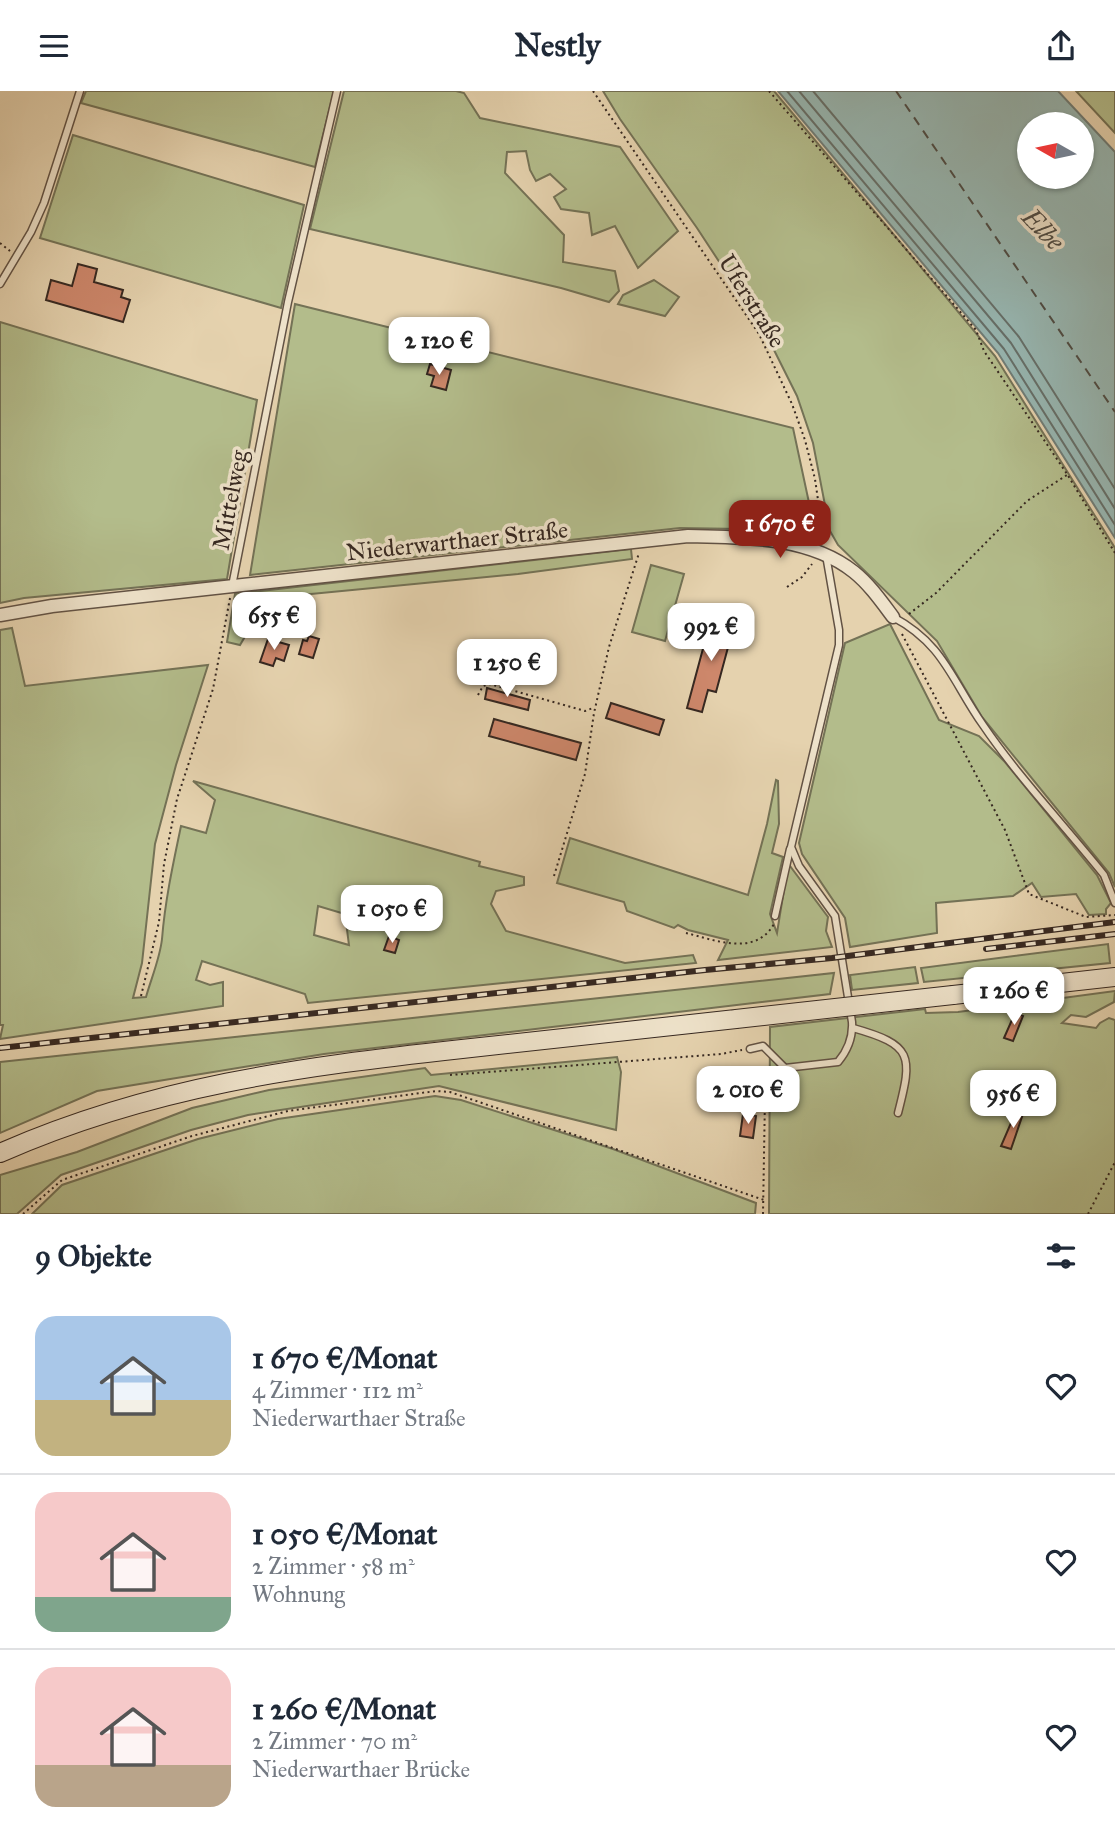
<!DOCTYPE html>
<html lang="de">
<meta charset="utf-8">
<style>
body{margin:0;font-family:"IM FELL Great Primer",serif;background:#f2f2f3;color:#1f2937;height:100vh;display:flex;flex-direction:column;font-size:26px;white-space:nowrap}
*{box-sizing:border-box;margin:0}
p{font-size:23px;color:#747a83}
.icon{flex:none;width:38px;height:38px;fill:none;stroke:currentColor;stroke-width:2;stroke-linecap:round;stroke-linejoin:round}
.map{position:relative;height:1123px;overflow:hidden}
.sheet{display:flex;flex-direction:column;background:#fff;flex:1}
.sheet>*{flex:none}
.needle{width:46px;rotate:279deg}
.buttons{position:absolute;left:1017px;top:21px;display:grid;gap:14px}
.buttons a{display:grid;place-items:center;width:77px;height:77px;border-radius:50%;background:#fff;box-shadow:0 2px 5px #0004;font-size:35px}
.price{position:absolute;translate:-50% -60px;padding:0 16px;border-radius:14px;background:#fff;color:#222;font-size:23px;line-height:46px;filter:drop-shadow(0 2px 4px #0008)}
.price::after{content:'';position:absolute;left:50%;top:42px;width:21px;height:16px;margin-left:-10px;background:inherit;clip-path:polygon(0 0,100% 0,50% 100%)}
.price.on{background:#8f2418;color:#fff}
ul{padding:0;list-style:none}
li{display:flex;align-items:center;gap:21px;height:175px;padding:0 35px}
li+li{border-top:2px solid #e0e1e3}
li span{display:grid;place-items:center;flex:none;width:196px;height:140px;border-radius:21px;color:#555}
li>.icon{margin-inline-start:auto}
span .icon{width:84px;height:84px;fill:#fffc;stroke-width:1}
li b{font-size:30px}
h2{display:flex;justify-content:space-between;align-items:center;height:84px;padding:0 35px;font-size:30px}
header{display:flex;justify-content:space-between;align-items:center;height:91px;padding:0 35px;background:#fff;font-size:32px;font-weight:700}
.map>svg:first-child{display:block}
</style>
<header><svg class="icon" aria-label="menu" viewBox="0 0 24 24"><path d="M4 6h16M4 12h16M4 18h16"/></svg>Nestly<svg class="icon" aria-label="share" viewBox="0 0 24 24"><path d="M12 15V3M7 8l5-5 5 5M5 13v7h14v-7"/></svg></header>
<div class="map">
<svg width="1115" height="1123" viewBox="0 0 1115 1123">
<rect width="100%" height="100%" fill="#e5d2ae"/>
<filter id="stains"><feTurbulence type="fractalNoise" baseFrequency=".00286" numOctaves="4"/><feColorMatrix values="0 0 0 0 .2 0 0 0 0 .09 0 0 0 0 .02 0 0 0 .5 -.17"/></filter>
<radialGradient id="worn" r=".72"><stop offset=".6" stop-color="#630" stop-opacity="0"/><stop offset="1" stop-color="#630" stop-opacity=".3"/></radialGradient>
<g fill="#b3bc8b" stroke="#747256" stroke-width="2" fill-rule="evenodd">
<polygon points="86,0 334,0 315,76 81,12"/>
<polygon points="344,0 456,0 464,2 480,27 620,56 678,140 638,177 615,135 592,144 589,122 561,118 554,106 566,98 550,83 536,90 530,79 526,60 507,61 505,82 564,144 563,171 615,180 619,200 609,211 561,197 310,138"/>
<polygon points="603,0 774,0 995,265 1115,457 1115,796 1109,782 982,626 937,550 838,454 830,440 813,352 797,305 764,239 697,137 620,28"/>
<polygon points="1077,0 1115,0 1115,42 1076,0"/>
<polygon points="73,44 304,114 281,217 40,147"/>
<polygon points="654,189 679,206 665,225 618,213 623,204"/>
<polygon points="295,213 793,337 814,435 806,448 742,438 680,437 250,484"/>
<polygon points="0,231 257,309 227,488 24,507 0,512"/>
<polygon points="631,458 632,468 518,483 248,509 244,521 257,525 240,554 227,551 235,503"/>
<polygon points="651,474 684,483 665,550 632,541"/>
<polygon points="890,533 939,629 979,645 1005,671 1097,784 1111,812 1106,818 1106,823 1089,824 1076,803 1041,806 1032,792 1013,805 936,812 937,842 850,856 845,827 802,763 799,752 845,552"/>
<path d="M12,537L25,595L208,574L176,674L155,753L142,872L133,907L146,906C151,888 160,867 162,848C165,810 173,773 181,735L206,742L215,709L193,690L480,771L479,775L524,786V794L496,800L491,813L506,840L625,872L693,864L696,872L308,912L305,903L202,870L196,889L210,894L223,891V915L0,948L3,934H0V539ZM318,815L345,823L349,854L314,844Z"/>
<polygon points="776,689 778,690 779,733 772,762 783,766 770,823 777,842 787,780 790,775 828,826 826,840 832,856 718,869 728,849 688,839 678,834 674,837 627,820 624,811 557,792 570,747 748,804 767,733"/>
<polygon points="1108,853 1110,872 924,891 921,877"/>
<polygon points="915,876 918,892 852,899 850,884"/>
<polygon points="834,882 830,903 324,963 97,1000 0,1042 0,971"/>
<polygon points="1115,900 1114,911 1086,926 1071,924 1062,932 1096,937 1100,932 1109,927 1115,929 1115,1123 769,1123 770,936 925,918 926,922 958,921"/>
<polygon points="617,966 621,981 616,1039 439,995 248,1024 191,1039 61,1084 17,1123 0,1123 0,1084 77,1061 192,1017 269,999 425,977 431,984"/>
<polygon points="435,1005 461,1009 613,1058 756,1112 755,1123 32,1123 62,1094 198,1048 278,1028"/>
</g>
<path fill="#97b6b1" stroke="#707d77" stroke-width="2" fill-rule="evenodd" d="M778,0H1058L1115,61V447L998,262ZM1029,33H1082V86H1029Z"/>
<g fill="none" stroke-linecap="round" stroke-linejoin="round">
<g stroke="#666f69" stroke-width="2">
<polyline points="787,0 1004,258 1115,434"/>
<polyline points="799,0 1011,252 1115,418"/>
<polyline points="813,0 1019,246 1115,398"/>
</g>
<polyline stroke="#4e4c45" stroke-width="2" stroke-dasharray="9 7" stroke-linecap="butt" points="896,0 1115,321"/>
</g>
<g fill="#cd876b" stroke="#362821" stroke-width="2">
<polygon points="78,173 97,178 94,191 123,199 121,206 130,209 123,231 46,209 51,189 72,195"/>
<polygon points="430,273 451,279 446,299 431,295 434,285 427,283"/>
<polygon points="711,528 734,534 716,601 708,599 702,621 687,617"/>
<polygon points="309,545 319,548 313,567 299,563 303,549 307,550"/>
<polygon points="268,548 289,554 284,570 276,567 273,575 260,571"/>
<polygon points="487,597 530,609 528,619 485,608"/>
<polygon points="611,612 664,629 659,644 606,627"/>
<polygon points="494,628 581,652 576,669 489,645"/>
<polygon points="389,845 399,849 395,862 384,859"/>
<polygon points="1015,922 1023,925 1013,950 1004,947"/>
<polygon points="1031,995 1048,1001 1044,1011 1028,1004"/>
<polygon points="1017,1018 1024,1020 1011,1058 1001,1055"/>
<polygon points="743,1023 756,1025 753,1047 740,1045"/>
</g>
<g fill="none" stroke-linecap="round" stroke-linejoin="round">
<g stroke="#625244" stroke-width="9">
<g id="service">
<polyline points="0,193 31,141 44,112 80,0"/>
<polyline points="232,495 288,211 337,0"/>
<path d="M893,526C944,553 952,590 983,634C1019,687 1064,734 1104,784L1115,812"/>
<polyline points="775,825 790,758"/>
<path d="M853,937C913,954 913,964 898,1022"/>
<path d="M750,958L763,955L785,977L838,971C848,959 853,947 852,931L835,825L799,775L791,756L839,554V539L826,464"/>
</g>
</g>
<g stroke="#625244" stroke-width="15">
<path id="minor" d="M0,524L52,515L688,445C743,446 809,445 854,481C869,493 881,510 893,526"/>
</g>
<g stroke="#362821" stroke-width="20">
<g id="secondary">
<polyline points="953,904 1115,886"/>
<path d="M0,1062C152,995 299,976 462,958C554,948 645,938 736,928"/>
</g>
</g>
<g stroke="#362821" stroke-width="2" stroke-dasharray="2 3.5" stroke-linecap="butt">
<polyline points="593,0 759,243 792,313 805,349 815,388 824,451"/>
<polyline points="769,0 976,239 984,260 1067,383 1115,462"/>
<polyline points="0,152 10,160"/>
<polyline points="787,496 802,486 812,473"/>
<polyline points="909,523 936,502 1027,410 1067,384"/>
<polyline points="902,543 1005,739 1029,803 1086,826 1115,824"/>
<polyline points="478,604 483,595 490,593 585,620 593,617"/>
<polyline points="554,785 585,683 594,622 609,556 639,462"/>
<path d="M686,842C715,849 755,866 774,833"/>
<polyline points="141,905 159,831 164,773 177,708 213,598 230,507"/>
<polyline points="450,984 721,963 742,959"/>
<polyline points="23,1123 62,1089 192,1045 288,1020 436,1000 450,1001 764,1109"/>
<polyline points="763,1123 765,1005 769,990 777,981"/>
<polyline points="1088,1123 1115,1071"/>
</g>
<use href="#service" stroke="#eee2ca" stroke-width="6"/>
<use href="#minor" stroke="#eee2ca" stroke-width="12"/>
<use href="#secondary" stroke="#eee2ca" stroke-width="18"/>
<g stroke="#362821" stroke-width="6">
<g id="rail">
<polyline points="986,858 1115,843"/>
<polyline points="0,957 705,879 832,867 1115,831"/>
</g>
</g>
<use href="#rail" stroke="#eee2ca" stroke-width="3.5" stroke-dasharray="10" stroke-linecap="butt"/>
<g stroke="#362821" stroke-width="20" stroke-linecap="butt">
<polyline id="secondary-bridge" points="736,928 953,904"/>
</g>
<use href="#secondary-bridge" stroke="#eee2ca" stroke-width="18"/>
</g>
<g text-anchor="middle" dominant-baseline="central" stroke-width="7" stroke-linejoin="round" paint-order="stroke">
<g font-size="24" fill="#362821" stroke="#eee2ca">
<text transform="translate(752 210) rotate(58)">Uferstraße</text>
<text transform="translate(230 409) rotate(-79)">Mittelweg</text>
<text transform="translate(457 450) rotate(-6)">Niederwarthaer Straße</text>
</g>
<g font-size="26" font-style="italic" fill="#4e4c45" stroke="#eee2ca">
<text transform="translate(1043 138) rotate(46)">Elbe</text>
</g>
</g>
<rect width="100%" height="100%" filter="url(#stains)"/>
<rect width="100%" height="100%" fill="url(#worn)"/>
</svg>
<div class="buttons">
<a><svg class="needle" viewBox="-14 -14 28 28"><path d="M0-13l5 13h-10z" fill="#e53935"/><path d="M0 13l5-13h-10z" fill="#747a83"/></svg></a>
</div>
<b class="price" style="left:439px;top:286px">2 120 €</b>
<b class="price on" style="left:780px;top:469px">1 670 €</b>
<b class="price" style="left:274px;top:561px">655 €</b>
<b class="price" style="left:711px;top:572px">992 €</b>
<b class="price" style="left:507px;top:608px">1 250 €</b>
<b class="price" style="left:392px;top:854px">1 050 €</b>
<b class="price" style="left:1014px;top:936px">1 260 €</b>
<b class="price" style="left:748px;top:1035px">2 010 €</b>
<b class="price" style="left:1013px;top:1039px">956 €</b>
</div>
<section class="sheet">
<h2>9 Objekte<svg class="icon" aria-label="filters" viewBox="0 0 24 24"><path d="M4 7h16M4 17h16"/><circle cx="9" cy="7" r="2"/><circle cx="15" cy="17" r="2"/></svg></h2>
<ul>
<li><span style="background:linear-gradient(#a9c7e8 60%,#c2b280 0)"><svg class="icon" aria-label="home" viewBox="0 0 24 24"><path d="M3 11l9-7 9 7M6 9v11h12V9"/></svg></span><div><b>1 670 €/Monat</b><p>4 Zimmer · 112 m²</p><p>Niederwarthaer Straße</p></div><svg class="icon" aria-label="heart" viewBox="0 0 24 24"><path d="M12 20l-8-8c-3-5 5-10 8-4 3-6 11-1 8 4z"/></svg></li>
<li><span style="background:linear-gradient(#f6c9c9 75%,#7fa58c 0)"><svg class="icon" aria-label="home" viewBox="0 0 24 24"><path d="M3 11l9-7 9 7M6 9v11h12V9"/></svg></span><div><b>1 050 €/Monat</b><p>2 Zimmer · 58 m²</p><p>Wohnung</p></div><svg class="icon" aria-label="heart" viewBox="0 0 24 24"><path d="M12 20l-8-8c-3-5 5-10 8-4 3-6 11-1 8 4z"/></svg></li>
<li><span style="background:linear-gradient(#f6c9c9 70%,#b9a48a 0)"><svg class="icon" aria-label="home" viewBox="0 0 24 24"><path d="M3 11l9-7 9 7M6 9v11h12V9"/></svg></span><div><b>1 260 €/Monat</b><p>2 Zimmer · 70 m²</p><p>Niederwarthaer Brücke</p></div><svg class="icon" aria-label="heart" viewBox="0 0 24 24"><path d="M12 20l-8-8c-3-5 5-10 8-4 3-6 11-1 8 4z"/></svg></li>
</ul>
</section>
